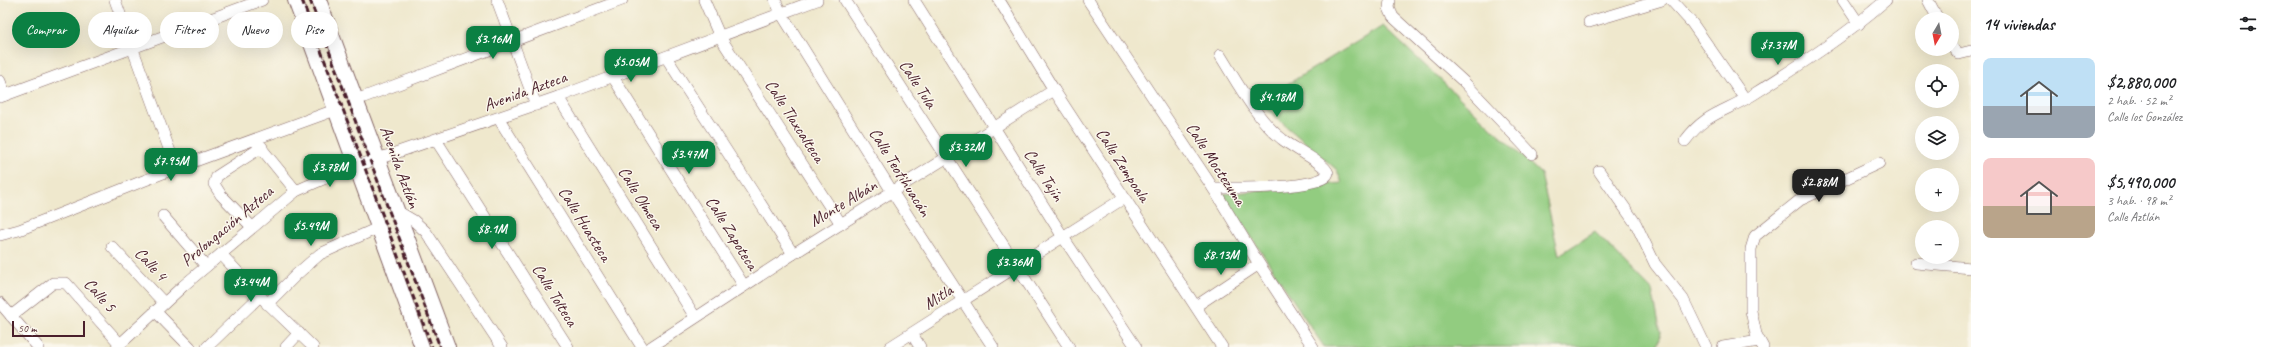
<!DOCTYPE html>
<html lang="es">
<meta charset="utf-8">
<style>
body{margin:0;font-family:Caveat,sans-serif;background:#f2f2f2;color:#202124;height:100vh;display:flex;flex-direction:column;font-size:15px;white-space:nowrap}
*{box-sizing:border-box;margin:0}
p{font-size:13px;color:#757577}
.icon{flex:none;width:22px;height:22px;fill:none;stroke:currentColor;stroke-width:2;stroke-linecap:round;stroke-linejoin:round}
.map{position:relative;flex:1;overflow:hidden}
.panel{display:flex;flex-direction:column;background:#fff;width:300px}
.panel>*{flex:none}
.hud{position:absolute;left:12px;top:12px;width:380px;height:36px;display:flex;gap:8px}
.needle{width:26px;rotate:190deg}
.fabs{position:absolute;left:1915px;top:12px;display:grid;gap:8px}
.fabs a{display:grid;place-items:center;width:44px;height:44px;border-radius:50%;background:#fff;box-shadow:0 4px 16px #0002;font-size:20px}
.scale{position:absolute;left:12px;bottom:10px;width:73px;box-sizing:border-box;padding-left:4px;border:2px solid #4a1f2b;border-top:0;font-size:11px;line-height:14px;white-space:nowrap;color:#4a1f2b;-webkit-text-stroke:3px #fbf7ec;paint-order:stroke}
.price{position:absolute;translate:-50% -34px;padding:0 9px;border-radius:8px;background:#0b8043;color:#fff;font-size:13px;line-height:26px;filter:drop-shadow(0 1px 2px #0008)}
.price::after{content:'';position:absolute;left:50%;top:24px;width:12px;height:9px;margin-left:-6px;background:inherit;clip-path:polygon(0 0,100% 0,50% 100%)}
.price.active{background:#222;color:#fff}
ul{padding:0;list-style:none}
li{display:flex;align-items:center;gap:12px;height:100px;padding:0 12px}
li span{display:grid;place-items:center;flex:none;width:112px;height:80px;border-radius:8px;color:#555}
li>.icon{margin-inline-start:auto}
span .icon{width:48px;height:48px;fill:#fffc;stroke-width:1}
li b{font-size:17px}
h2{display:flex;justify-content:space-between;align-items:center;height:48px;padding:0 12px;font-size:17px}
.tag{padding:0 14px;border-radius:18px;background:#fff;box-shadow:0 4px 16px #0002;font-size:14px;line-height:36px}
.tag.active{background:#0b8043;color:#fff}
main{display:flex;flex:1;min-height:0}
.map>svg:first-child{display:block}
</style>
<main>
<div class="map">
<svg width="1971" height="347" viewBox="0 0 1971 347">
<rect width="100%" height="100%" fill="#fbf7ec"/>
<filter id="ink" filterUnits="userSpaceOnUse"><feTurbulence type="fractalNoise" baseFrequency=".025" numOctaves="2"/><feDisplacementMap in="SourceGraphic" scale="8" xChannelSelector="R" yChannelSelector="G"/><feConvolveMatrix kernelMatrix="1 2 1 2 8 2 1 2 1" color-interpolation-filters="sRGB"/></filter>
<filter id="wash" filterUnits="userSpaceOnUse"><feTurbulence type="fractalNoise" baseFrequency=".012" numOctaves="4" result="noise"/><feDisplacementMap in="SourceGraphic" scale="16" xChannelSelector="R" yChannelSelector="G"/><feGaussianBlur stdDeviation="0.9" result="paint"/><feColorMatrix in="noise" values="0 0 0 0 0 0 0 0 0 0 0 0 0 0 0 0 0 1.4 0 .05"/><feComposite in="paint" operator="in"/></filter>
<g filter="url(#wash)">
<rect width="100%" height="100%" fill="#efe8cd"/>
<polygon fill="#92cc80" stroke="#6e7656" points="1383,26 1541,174 1559,255 1595,232 1652,290 1661,333 1658,347 1324,347 1223,194 1342,183 1337,170 1258,102"/>
</g>
<g filter="url(#ink)">
<g fill="none" stroke-linecap="round" stroke-linejoin="round">
<g stroke="#846564" stroke-width="12">
<g id="minor">
<polyline points="115,0 176,168"/>
<polyline points="497,0 536,105"/>
<polyline points="704,0 720,37 841,224"/>
<polyline points="775,0 781,13 893,193 993,347"/>
<polyline points="845,0 1069,347"/>
<polyline points="914,0 1063,237 1136,347"/>
<polyline points="999,0 1054,90 1222,347"/>
<polyline points="1088,0 1213,188 1259,264 1313,347"/>
<polyline points="1390,0 1389,8 1393,17 1464,82 1532,154"/>
<polyline points="1671,0 1692,23 1745,99"/>
<polyline points="1843,0 1859,24"/>
<polyline points="1928,0 1938,19"/>
<polyline points="1589,22 1662,0"/>
<polyline points="1952,46 1959,54 1971,51"/>
<polyline points="666,57 793,254"/>
<polyline points="613,77 744,286"/>
<polyline points="0,81 5,95"/>
<polyline points="0,97 262,0"/>
<polyline points="558,97 695,317"/>
<polyline points="356,100 622,0"/>
<polyline points="499,119 642,347"/>
<polyline points="436,140 568,347"/>
<path d="M1685,141C1706,112 1726,112 1754,94C1800,65 1845,36 1886,0"/>
<polyline points="257,143 296,191"/>
<polyline points="1599,171 1636,224 1655,264 1683,299 1706,347"/>
<path d="M1213,188C1231,188 1323,190 1328,173C1325,163 1291,147 1282,139C1257,120 1237,82 1220,55"/>
<polyline points="397,211 414,221 426,232 502,347"/>
<polyline points="163,216 206,266"/>
<polyline points="252,227 221,195 214,184 217,176 262,147"/>
<polyline points="0,235 19,230 176,168 335,110"/>
<polyline points="112,247 164,303"/>
<polyline points="221,254 260,296 313,347"/>
<polyline points="1916,263 1971,268"/>
<polyline points="0,303 38,347"/>
<polyline points="267,304 297,274 320,254 380,227"/>
<polyline points="1196,306 1259,264"/>
<polyline points="155,311 190,347"/>
<polyline points="11,316 53,283 66,283 120,344"/>
<polyline points="912,334 920,347"/>
<polyline points="117,347 183,286 296,191 337,173 558,97 817,0"/>
<polyline points="207,347 260,296"/>
<polyline points="286,347 299,333"/>
<polyline points="651,347 793,254 1054,90"/>
<polyline points="890,347 1124,198"/>
<polyline points="1723,347 1759,341"/>
<polyline points="1763,347 1756,334 1751,311 1751,249 1755,236 1800,200 1879,163"/>
</g>
</g>
<g stroke="#846564" stroke-width="16">
<g id="major">
<polyline points="295,0 422,347"/>
<polyline points="319,0 448,347"/>
</g>
</g>
<use href="#minor" stroke="#fff" stroke-width="11"/>
<use href="#major" stroke="#fff" stroke-width="14"/>
<g stroke="#4a1f2b" stroke-width="3" stroke-dasharray="6 3" stroke-linecap="butt">
<polyline points="302,0 432,347"/>
<polyline points="310,0 440,347"/>
</g>
</g>
</g>
<g text-anchor="middle" dominant-baseline="central" stroke-width="3" stroke-linejoin="round" paint-order="stroke">
<g font-size="17" fill="#4a1f2b" stroke="#fbf7ec">
<text transform="translate(918 84) rotate(57)">Calle Tula</text>
<text transform="translate(525 91) rotate(-20)">Avenida Azteca</text>
<text transform="translate(795 121) rotate(57)">Calle Tlaxcalteca</text>
<text transform="translate(1216 164) rotate(57)">Calle Moctezuma</text>
<text transform="translate(1123 165) rotate(57)">Calle Zempoala</text>
<text transform="translate(400 167) rotate(70)">Avenida Aztlán</text>
<text transform="translate(900 172) rotate(58)">Calle Teotihuacán</text>
<text transform="translate(1044 175) rotate(57)">Calle Tajín</text>
<text transform="translate(641 198) rotate(58)">Calle Olmeca</text>
<text transform="translate(843 203) rotate(-31)">Monte Albán</text>
<text transform="translate(585 224) rotate(58)">Calle Huasteca</text>
<text transform="translate(227 226) rotate(-40)">Prolongación Azteca</text>
<text transform="translate(732 233) rotate(58)">Calle Zapoteca</text>
<text transform="translate(151 264) rotate(47)">Calle 4</text>
<text transform="translate(100 295) rotate(48)">Calle 5</text>
<text transform="translate(555 295) rotate(58)">Calle Tolteca</text>
<text transform="translate(938 297) rotate(-33)">Mitla</text>
</g>
</g>
</svg>
<div class="fabs">
<a><svg class="needle" viewBox="-14 -14 28 28"><path d="M0-13l5 13h-10z" fill="#e53935"/><path d="M0 13l5-13h-10z" fill="#757577"/></svg></a>
<a><svg class="icon" aria-label="locate" viewBox="0 0 24 24"><circle cx="12" cy="12" r="6"/><path d="M12 2v4M12 18v4M2 12h4M18 12h4"/></svg></a>
<a><svg class="icon" aria-label="layers" viewBox="0 0 24 24"><path d="M12 4l9 5-9 5-9-5zM3 14l9 5 9-5"/></svg></a>
<a>+</a>
<a>−</a>
</div>
<div class="scale">50 m</div>
<b class="price" style="left:493px;top:60px">$3.16M</b>
<b class="price" style="left:1778px;top:66px">$7.37M</b>
<b class="price" style="left:631px;top:83px">$5.05M</b>
<b class="price" style="left:1277px;top:118px">$4.18M</b>
<b class="price" style="left:966px;top:168px">$3.32M</b>
<b class="price" style="left:689px;top:175px">$3.47M</b>
<b class="price" style="left:171px;top:182px">$7.95M</b>
<b class="price" style="left:330px;top:188px">$3.78M</b>
<b class="price active" style="left:1819px;top:203px">$2.88M</b>
<b class="price" style="left:311px;top:247px">$5.49M</b>
<b class="price" style="left:492px;top:250px">$8.1M</b>
<b class="price" style="left:1221px;top:276px">$8.13M</b>
<b class="price" style="left:1014px;top:283px">$3.36M</b>
<b class="price" style="left:251px;top:303px">$3.44M</b>
<div class="hud">
<a class="tag active">Comprar</a>
<a class="tag">Alquilar</a>
<a class="tag">Filtros</a>
<a class="tag">Nuevo</a>
<a class="tag">Piso</a>
</div>
</div>
<section class="panel">
<h2>14 viviendas<svg class="icon" aria-label="filters" viewBox="0 0 24 24"><path d="M4 7h16M4 17h16"/><circle cx="9" cy="7" r="2"/><circle cx="15" cy="17" r="2"/></svg></h2>
<ul>
<li><span style="background:linear-gradient(#bfe0f5 60%,#9aa5b1 0)"><svg class="icon" aria-label="home" viewBox="0 0 24 24"><path d="M3 11l9-7 9 7M6 9v11h12V9"/></svg></span><div><b>$2,880,000</b><p>2 hab. · 52 m²</p><p>Calle los González</p></div></li>
<li><span style="background:linear-gradient(#f6c9c9 60%,#b9a48a 0)"><svg class="icon" aria-label="home" viewBox="0 0 24 24"><path d="M3 11l9-7 9 7M6 9v11h12V9"/></svg></span><div><b>$5,490,000</b><p>3 hab. · 98 m²</p><p>Calle Aztlán</p></div></li>
</ul>
</section>
</main>
